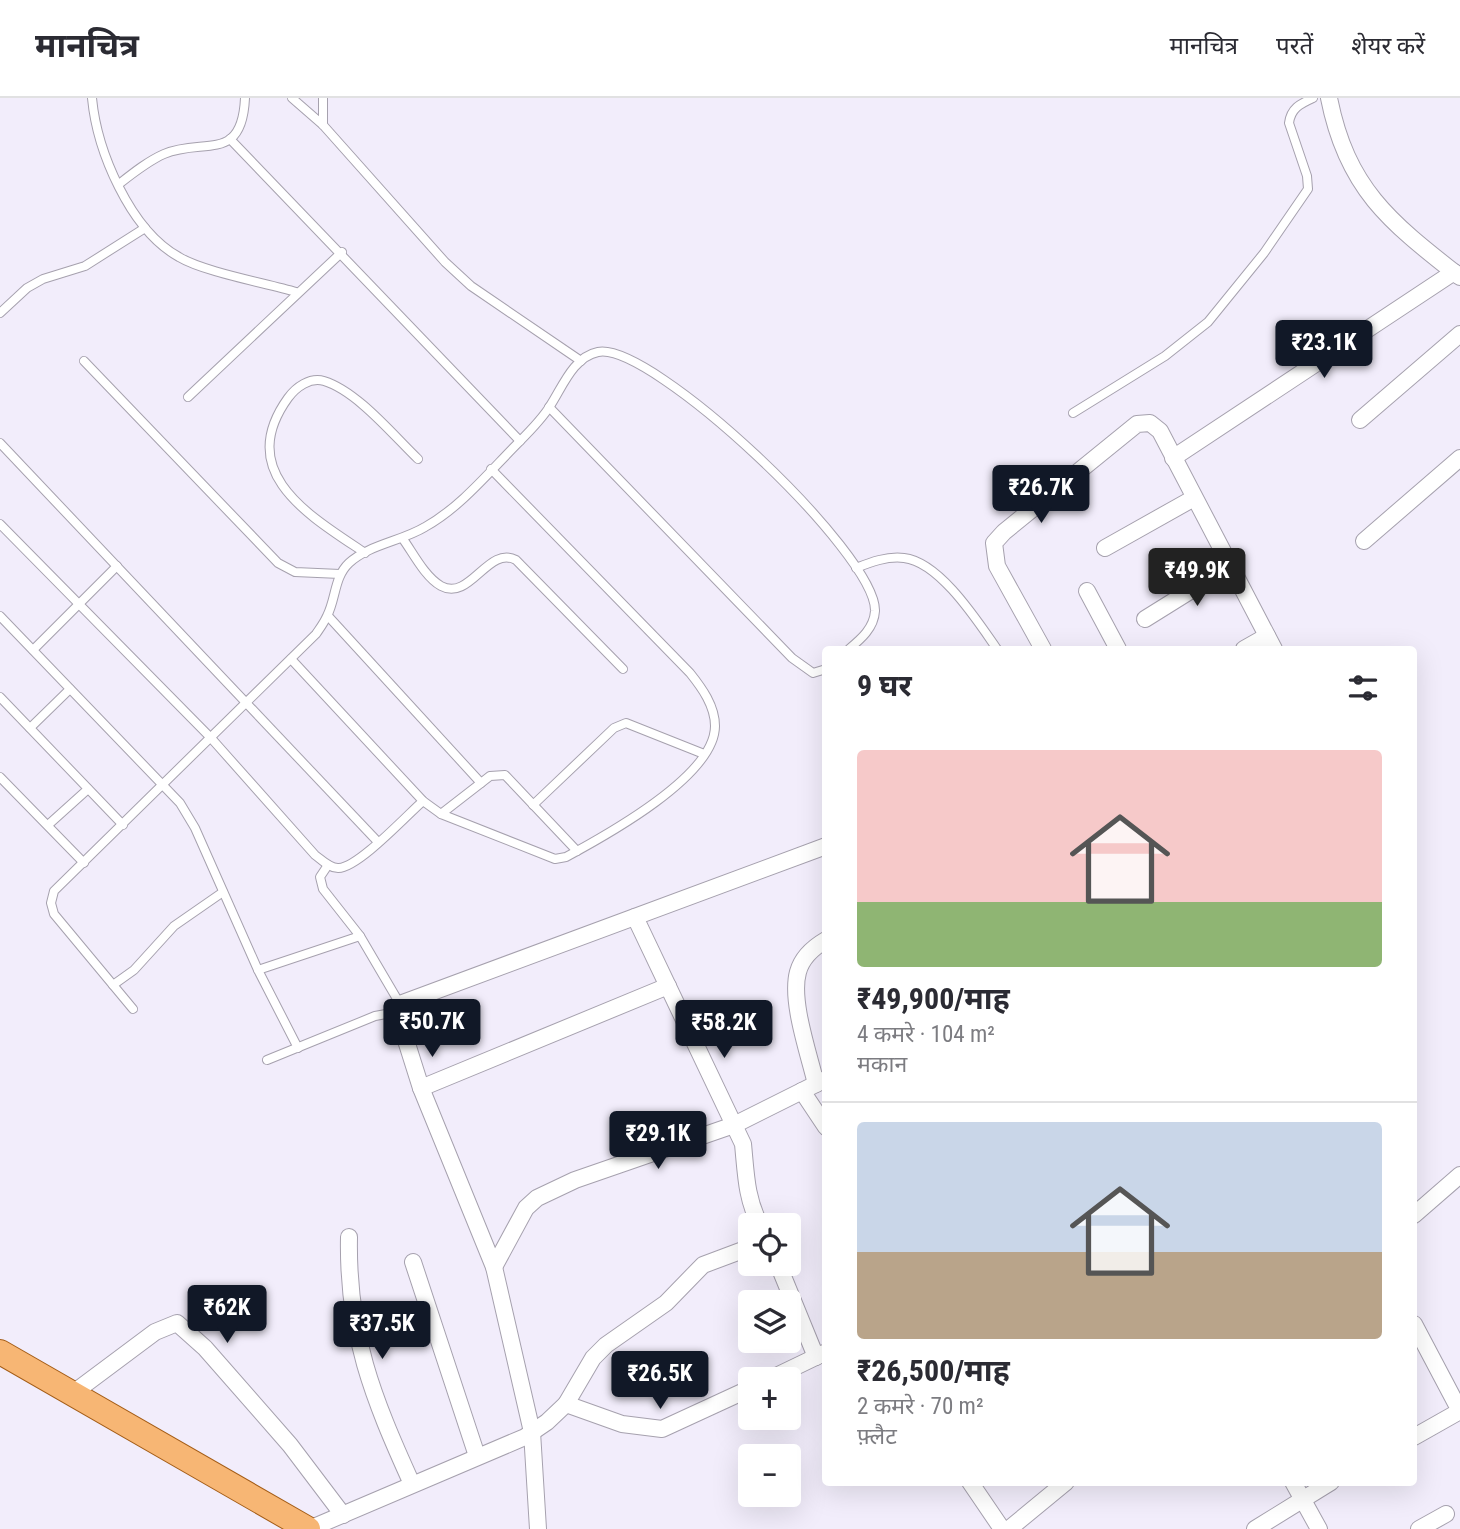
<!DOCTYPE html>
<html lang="hi">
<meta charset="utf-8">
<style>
body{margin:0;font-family:"Roboto Condensed","Noto Sans Devanagari",sans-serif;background:#f7f7f7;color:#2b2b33;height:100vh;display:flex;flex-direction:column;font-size:26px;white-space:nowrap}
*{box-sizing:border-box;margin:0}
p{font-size:23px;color:#7c7c81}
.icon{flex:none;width:38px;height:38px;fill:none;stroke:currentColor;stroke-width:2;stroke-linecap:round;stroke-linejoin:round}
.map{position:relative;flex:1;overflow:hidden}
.side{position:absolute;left:822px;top:548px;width:595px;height:840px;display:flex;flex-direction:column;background:#fff;border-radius:7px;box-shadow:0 7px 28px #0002}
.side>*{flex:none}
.tools{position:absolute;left:738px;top:1115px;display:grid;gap:14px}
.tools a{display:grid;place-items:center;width:63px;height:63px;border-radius:7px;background:#fff;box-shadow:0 7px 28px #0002;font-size:35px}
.price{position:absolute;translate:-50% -60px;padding:0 16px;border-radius:7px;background:#111827;color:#fff;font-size:23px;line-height:46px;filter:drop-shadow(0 2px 4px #0008)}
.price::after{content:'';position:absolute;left:50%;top:42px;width:21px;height:16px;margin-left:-10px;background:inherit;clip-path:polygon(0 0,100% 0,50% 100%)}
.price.active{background:#222;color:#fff}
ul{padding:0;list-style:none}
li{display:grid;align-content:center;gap:14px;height:371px;padding:0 35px}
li+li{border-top:2px solid #e1e1e2}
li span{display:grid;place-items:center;height:217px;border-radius:7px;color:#555}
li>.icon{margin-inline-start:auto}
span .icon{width:126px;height:126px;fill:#fffc;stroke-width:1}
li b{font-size:30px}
h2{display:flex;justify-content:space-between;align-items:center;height:84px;padding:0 35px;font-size:30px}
header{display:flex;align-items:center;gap:42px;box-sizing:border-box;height:98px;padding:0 35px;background:#fff;border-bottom:2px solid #e1e1e2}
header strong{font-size:33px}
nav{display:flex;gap:38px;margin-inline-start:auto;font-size:24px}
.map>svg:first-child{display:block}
</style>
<header>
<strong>मानचित्र</strong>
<nav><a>मानचित्र</a><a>परतें</a><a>शेयर करें</a></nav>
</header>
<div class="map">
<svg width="1460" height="1431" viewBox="0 0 1460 1431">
<rect width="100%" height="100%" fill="#f2edfb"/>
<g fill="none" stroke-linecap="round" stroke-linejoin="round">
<g stroke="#a6a1ae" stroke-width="10">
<g id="service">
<path d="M92,0C97,53 130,132 179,159C204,174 266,185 296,194"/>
<polyline points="292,0 323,27 445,164 471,188 581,263"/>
<polyline points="323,0 323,27"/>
<polyline points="230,41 520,343"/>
<path d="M119,86C133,75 148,63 164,56C203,39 242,66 245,0"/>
<polyline points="0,215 27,190 43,181 85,168 145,130"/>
<polyline points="84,263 278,465 295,474 340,476"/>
<polyline points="188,299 342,154"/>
<polyline points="549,309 792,560 813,575 826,571"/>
<path d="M1073,315L1165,258L1208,224L1264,155L1308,91L1307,78L1289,25C1291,10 1300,6 1313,0"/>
<polyline points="0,345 378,744"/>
<path d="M0,426L211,640L315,757C322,762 329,770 338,770C357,771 407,717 423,703"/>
<path d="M403,441C413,455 425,479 441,488C470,504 488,447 516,462L623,571"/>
<path d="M365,455C310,418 234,375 288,300C296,289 310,279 324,283C357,293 393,337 418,361"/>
<path d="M856,470C871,464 887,458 904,460C940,464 978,524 997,551"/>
<polyline points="0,518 180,705 195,730 258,872 298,950"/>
<polyline points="328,518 481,685"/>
<polyline points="33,552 117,468"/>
<path d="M291,561L423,703L441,716L555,761L566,759C605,738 715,678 715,628C715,608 702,590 690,575L491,371"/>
<polyline points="0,599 123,727"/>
<polyline points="30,630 70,591"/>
<polyline points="0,679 84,765"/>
<polyline points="533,707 614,630 626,625 704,656"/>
<polyline points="441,716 490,678 505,677 577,753"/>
<polyline points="48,727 88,691"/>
<polyline points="328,767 320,779 323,791 360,838 400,906"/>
<polyline points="258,872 360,838"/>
<polyline points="113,887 134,872 174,828 223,794"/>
<path d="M133,911L54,816L51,805L54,793L316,536C320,530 324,525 327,518C336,501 334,479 349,465C368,447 402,443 425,429C461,409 490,373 519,344C530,333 542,321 550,308C562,290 573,259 598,254C651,243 877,456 875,513C874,530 861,541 849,551"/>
<polyline points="267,962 375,918 397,914"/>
</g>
</g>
<g stroke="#a6a1ae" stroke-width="18">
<g id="minor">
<path d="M1329,0C1347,91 1390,124 1460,179"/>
<polyline points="1360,322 1460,236"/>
<polyline points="1173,360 1454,174"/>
<polyline points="1364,443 1460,360"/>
<polyline points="1105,450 1194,400"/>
<polyline points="1087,493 1118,551"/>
<polyline points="1145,521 1230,468"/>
<polyline points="1043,551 997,468 994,445 1004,434 1137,326 1150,325 1160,333 1274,551"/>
<polyline points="1244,551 1267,538"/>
<path d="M635,819L743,1046C746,1076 746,1100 760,1127"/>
<path d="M816,986C809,956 790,903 798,874C802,859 814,849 826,842"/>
<polyline points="421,990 668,888"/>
<polyline points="802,993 826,1029"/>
<polyline points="1414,1117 1460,1077"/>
<path d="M349,1139C347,1236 373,1300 412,1386"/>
<polyline points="413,1164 477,1358"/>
<polyline points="778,1166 816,1259"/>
<polyline points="494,1169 526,1110 537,1100 575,1082 734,1027 826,981"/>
<polyline points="1414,1226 1460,1313 1414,1339"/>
<polyline points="770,1281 824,1255"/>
<polyline points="72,1296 155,1234 177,1225 205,1250 290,1347 343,1417"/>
<polyline points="566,1306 622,1326 662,1331 751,1290"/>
<polyline points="970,1384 1002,1431"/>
<polyline points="1293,1384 1319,1431"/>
<polyline points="309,1431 525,1339 547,1324 566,1306 593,1260 606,1247 666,1205 703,1167 751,1149"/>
<polyline points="538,1431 532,1334 494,1169 421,990 397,914 400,906 826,748"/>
<polyline points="1009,1431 1066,1384"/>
<polyline points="1255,1431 1331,1384"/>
<polyline points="1419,1431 1446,1416"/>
</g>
</g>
<g stroke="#a45d17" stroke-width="26">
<polyline id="primary" points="0,1254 308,1431"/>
</g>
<use href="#service" stroke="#fff" stroke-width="8"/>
<use href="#minor" stroke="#fff" stroke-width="16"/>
<use href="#primary" stroke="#f7b674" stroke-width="24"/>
</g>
</svg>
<div class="tools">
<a><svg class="icon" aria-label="locate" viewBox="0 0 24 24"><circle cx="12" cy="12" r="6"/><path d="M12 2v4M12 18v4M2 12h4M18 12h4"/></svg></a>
<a><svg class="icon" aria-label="layers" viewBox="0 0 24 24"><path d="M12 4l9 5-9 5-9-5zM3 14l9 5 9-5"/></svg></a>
<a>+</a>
<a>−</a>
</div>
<b class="price" style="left:1324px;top:282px">₹23.1K</b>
<b class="price" style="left:1041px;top:427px">₹26.7K</b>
<b class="price active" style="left:1197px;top:510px">₹49.9K</b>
<b class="price" style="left:432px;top:961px">₹50.7K</b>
<b class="price" style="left:724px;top:962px">₹58.2K</b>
<b class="price" style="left:658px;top:1073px">₹29.1K</b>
<b class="price" style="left:227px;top:1247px">₹62K</b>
<b class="price" style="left:382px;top:1263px">₹37.5K</b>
<b class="price" style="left:660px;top:1313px">₹26.5K</b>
<section class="side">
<h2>9 घर<svg class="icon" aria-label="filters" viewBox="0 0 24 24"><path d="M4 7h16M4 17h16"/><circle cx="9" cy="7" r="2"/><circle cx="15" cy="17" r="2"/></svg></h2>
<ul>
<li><span style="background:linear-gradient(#f6c9c9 70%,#8fb573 0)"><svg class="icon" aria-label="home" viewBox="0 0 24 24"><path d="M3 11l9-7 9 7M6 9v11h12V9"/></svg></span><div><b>₹49,900/माह</b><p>4 कमरे · 104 m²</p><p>मकान</p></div></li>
<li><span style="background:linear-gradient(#c9d6e8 60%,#b9a48a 0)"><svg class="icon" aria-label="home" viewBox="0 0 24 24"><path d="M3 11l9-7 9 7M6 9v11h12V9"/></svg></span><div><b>₹26,500/माह</b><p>2 कमरे · 70 m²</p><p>फ़्लैट</p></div></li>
</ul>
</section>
</div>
